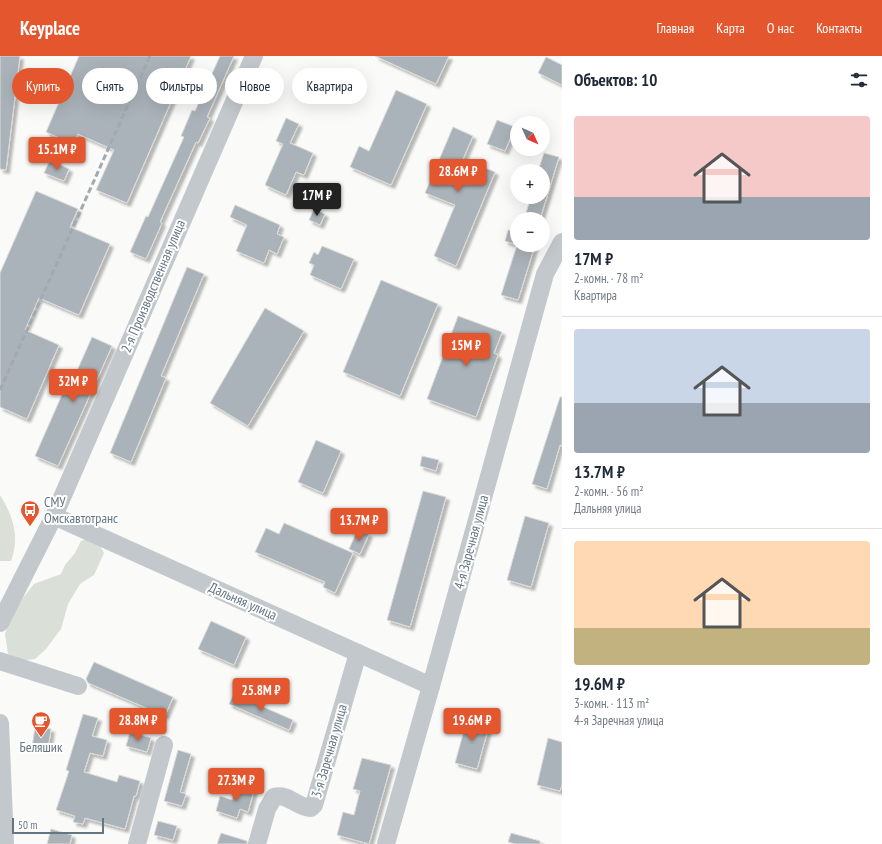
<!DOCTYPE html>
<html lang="ru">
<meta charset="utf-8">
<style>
body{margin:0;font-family:"PT Sans Narrow",sans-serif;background:#f2f2f3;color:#1f2937;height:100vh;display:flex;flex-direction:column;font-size:15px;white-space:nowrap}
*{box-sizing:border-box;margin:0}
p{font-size:13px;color:#747a83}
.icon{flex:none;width:22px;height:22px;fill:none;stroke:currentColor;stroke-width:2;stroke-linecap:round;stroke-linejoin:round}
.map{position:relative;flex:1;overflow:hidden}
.drawer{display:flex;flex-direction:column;background:#fff;width:320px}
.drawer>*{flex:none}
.top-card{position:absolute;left:12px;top:12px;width:380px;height:36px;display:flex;gap:8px}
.needle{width:26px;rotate:135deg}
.controls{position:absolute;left:510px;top:60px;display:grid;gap:8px}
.controls a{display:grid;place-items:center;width:40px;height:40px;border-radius:50%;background:#fff;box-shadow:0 4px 16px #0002;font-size:20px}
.scale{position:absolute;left:12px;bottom:10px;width:92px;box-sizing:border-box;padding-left:4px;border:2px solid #657683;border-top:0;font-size:11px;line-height:14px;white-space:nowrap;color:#657683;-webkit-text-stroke:3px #fff;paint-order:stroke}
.price{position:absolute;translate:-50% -34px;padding:0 9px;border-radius:4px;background:#e4572e;color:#fff;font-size:13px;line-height:26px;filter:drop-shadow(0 1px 2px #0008)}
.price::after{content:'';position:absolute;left:50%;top:24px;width:12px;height:9px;margin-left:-6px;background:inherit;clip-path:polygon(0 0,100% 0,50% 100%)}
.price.selected{background:#222;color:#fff}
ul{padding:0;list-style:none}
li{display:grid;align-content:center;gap:8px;height:212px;padding:0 12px}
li+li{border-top:1px solid #e0e1e3}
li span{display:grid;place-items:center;height:124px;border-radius:4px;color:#555}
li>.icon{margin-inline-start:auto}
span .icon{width:72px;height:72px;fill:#fffc;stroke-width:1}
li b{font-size:17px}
h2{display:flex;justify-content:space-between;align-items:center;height:48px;padding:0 12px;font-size:17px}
.chip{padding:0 14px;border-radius:18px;background:#fff;box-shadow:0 4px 16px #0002;font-size:14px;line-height:36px}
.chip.selected{background:#e4572e;color:#fff}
header{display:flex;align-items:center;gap:24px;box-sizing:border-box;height:56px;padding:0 20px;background:#e4572e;color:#fff}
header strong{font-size:19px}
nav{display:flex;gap:22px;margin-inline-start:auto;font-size:14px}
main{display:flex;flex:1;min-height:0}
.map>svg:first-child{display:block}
</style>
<header>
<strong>Keyplace</strong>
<nav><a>Главная</a><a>Карта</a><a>О нас</a><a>Контакты</a></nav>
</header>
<main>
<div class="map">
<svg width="562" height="788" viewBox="0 0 562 788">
<defs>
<filter id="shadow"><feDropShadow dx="3.5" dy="3.5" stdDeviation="1" flood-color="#0004"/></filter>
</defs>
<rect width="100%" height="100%" fill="#fafaf8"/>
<g fill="#dadfd7">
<path d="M0,439C13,460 20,481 11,505H0Z"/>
<polygon points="89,482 99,488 104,497 94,519 80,528 68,548 61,573 46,593 35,603 21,605 8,598 5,578 14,553 34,528 61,518 65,509 75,497 81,485"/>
</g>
<g fill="#aab3b9" stroke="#dcdcda" filter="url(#shadow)">
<polygon points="0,0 20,0 6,114 0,113"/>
<polygon points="79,0 191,0 127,147 96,134 114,94 78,78 73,88 46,76"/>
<polygon points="220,0 234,0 207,61 210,62 198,87 196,86 160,166 162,167 146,203 130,196 146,160 148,161 184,81 181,80 192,54 195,55"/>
<polygon points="375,0 449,0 436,28"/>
<polygon points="546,1 562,9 562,29 538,17"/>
<polygon points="396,34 427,48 391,129 350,111 359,90 369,95"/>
<polygon points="286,62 299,68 290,87 313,97 304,119 296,116 286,139 265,129 283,88 276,85"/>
<polygon points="497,64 515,71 505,95 487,88"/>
<polygon points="453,71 473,80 463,103 495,116 456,210 434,200 455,149 425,137"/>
<polygon points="544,97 559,101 540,163 524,163 531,141 543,141 543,115 538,115"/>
<polygon points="50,104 69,113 64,125 44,117"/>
<polygon points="36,135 78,153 70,171 110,188 79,259 39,242 25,274 59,289 27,363 0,351 0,217"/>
<polygon points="235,149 280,169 277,178 284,181 277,198 269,194 264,207 236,195 247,169 230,161"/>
<polygon points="314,153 325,158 320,169 309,164"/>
<polygon points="508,174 517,176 517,189 535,189 518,244 501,239 517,189 505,185"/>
<polygon points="322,190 354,203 341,233 310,219 314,209 309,207 314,196 318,199"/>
<polygon points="187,211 204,218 161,320 166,322 131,406 110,397"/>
<polygon points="381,224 438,248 400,340 343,316"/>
<polygon points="265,252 304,275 248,370 210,347"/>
<polygon points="458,260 502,276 494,297 498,299 476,361 427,343"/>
<polygon points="92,281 112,290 58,410 35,400 72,316 76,317"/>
<polygon points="560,341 562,341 562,390 560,389 547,433 532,428"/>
<polygon points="316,384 341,395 323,437 298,426"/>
<polygon points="422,400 439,404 436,415 420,410"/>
<polygon points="423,435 446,441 410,571 387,564"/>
<polygon points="525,460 549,467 531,531 507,524"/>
<polygon points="284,467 353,497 335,537 323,531 325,526 255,496 266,472 279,478"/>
<polygon points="358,473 369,478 360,498 349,493"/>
<polygon points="211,565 246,581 234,609 198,593"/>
<polygon points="94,606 173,641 165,660 88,627 86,623"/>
<polygon points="234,638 293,664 289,674 229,648"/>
<polygon points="83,658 98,662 92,680 107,684 103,700 90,697 84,716 117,726 119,719 140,725 136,740 134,740 125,773 85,762 83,768 73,766 75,760 56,754 69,715 66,714"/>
<polygon points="468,660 490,666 477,713 455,707"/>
<polygon points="35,671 51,673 48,693 32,691"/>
<polygon points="130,676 151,682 147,696 126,690"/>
<polygon points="548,682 562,686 562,729 560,735 537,729"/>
<polygon points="178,694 191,698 180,736 186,738 182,750 164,745"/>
<polygon points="362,702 391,709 369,788 337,779 343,756 354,759 360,735 353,733"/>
<polygon points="236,729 254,734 248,756 240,753 237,762 216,755 220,740 232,744"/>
<polygon points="158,765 177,770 173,784 154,779"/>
<polygon points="51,773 72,779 70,788 47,788"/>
<polygon points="221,777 247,785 247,788 217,788"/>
<polygon points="511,777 540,785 540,788 516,788 508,786"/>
</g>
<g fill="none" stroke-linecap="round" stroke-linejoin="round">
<g stroke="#c3c8cc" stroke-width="18">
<polyline points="54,460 431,630"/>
<polyline points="0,567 54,460 254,0"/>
<polyline points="0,605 78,630"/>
<polyline points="0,667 5,788"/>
<polyline points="137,788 164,689"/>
<path d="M257,788L267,753L274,741C289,737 297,752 311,752L314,749L358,597"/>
<polyline points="386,788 431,630 545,218 562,186"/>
</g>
<polyline stroke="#a2aab0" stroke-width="3" stroke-dasharray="6 3" stroke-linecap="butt" points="0,334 150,0"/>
</g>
<defs>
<g id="bus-pin" transform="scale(1)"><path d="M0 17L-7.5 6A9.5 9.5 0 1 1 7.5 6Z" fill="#e4572e" stroke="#fff"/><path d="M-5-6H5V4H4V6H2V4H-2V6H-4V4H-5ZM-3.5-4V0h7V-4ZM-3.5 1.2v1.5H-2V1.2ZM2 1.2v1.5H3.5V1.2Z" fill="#fff"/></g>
<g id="cafe-pin" transform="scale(1)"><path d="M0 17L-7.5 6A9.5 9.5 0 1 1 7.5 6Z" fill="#e4572e" stroke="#fff"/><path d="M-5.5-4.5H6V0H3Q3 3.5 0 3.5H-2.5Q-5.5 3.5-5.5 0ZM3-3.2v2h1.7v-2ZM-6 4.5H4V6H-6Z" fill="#fff"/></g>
</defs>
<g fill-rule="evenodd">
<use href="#bus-pin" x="30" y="454"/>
<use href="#cafe-pin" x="41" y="665"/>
</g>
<g text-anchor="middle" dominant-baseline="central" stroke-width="4" stroke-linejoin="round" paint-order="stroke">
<g font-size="14" fill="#657683" stroke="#fff">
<text transform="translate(153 230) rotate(-67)">2-я Производственная улица</text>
<text transform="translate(471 486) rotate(-75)">4-я Заречная улица</text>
<text transform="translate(243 545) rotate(24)">Дальняя улица</text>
<text transform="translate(329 695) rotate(-74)">3-я Заречная улица</text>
</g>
<g font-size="14" fill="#657683" stroke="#fff" text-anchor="start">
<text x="44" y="446">СМУ<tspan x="44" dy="16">Омскавтотранс</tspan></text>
<text x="41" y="691" text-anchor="middle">Беляшик</text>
</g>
</g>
</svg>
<div class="controls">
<a><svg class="needle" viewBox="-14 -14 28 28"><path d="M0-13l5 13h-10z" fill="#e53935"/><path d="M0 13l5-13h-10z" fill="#747a83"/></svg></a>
<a>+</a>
<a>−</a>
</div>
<div class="scale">50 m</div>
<b class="price" style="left:57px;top:115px">15.1M ₽</b>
<b class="price" style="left:458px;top:137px">28.6M ₽</b>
<b class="price selected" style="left:317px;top:161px">17M ₽</b>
<b class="price" style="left:466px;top:311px">15M ₽</b>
<b class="price" style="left:73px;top:347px">32M ₽</b>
<b class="price" style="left:359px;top:486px">13.7M ₽</b>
<b class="price" style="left:261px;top:656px">25.8M ₽</b>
<b class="price" style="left:138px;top:686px">28.8M ₽</b>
<b class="price" style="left:472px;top:686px">19.6M ₽</b>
<b class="price" style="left:236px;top:746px">27.3M ₽</b>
<div class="top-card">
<a class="chip selected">Купить</a>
<a class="chip">Снять</a>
<a class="chip">Фильтры</a>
<a class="chip">Новое</a>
<a class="chip">Квартира</a>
</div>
</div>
<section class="drawer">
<h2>Объектов: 10<svg class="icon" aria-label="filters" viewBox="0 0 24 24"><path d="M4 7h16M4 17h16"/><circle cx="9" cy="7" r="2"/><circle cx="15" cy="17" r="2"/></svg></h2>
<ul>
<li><span style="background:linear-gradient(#f6c9c9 65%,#9aa5b1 0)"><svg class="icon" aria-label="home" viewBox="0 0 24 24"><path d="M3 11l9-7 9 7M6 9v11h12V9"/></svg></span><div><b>17M ₽</b><p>2-комн. · 78 m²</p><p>Квартира</p></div></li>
<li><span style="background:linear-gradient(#c9d6e8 60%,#9aa5b1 0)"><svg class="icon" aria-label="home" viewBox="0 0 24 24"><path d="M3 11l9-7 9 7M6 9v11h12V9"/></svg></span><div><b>13.7M ₽</b><p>2-комн. · 56 m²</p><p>Дальняя улица</p></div></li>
<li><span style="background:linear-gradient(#ffd9b3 70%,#c2b280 0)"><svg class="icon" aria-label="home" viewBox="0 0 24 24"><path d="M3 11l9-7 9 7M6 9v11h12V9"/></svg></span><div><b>19.6M ₽</b><p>3-комн. · 113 m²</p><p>4-я Заречная улица</p></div></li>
</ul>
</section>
</main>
